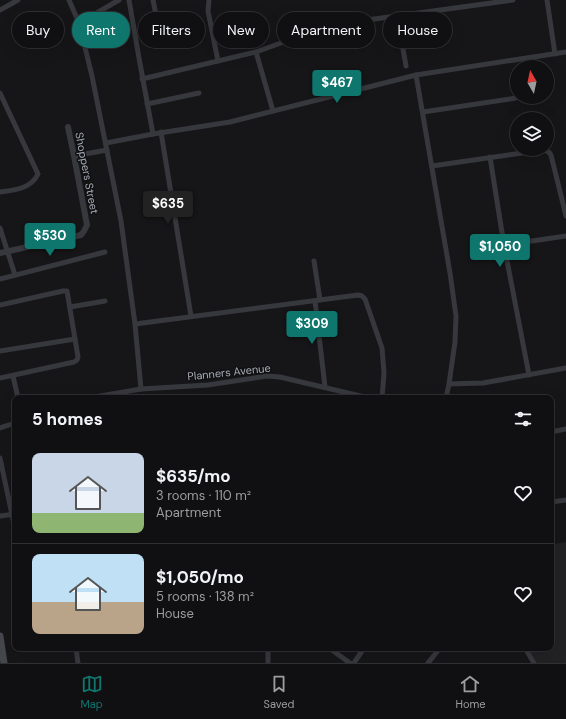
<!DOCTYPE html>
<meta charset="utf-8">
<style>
body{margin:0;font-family:"DM Sans",sans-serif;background:#19191b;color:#f1f3f6;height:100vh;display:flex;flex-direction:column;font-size:15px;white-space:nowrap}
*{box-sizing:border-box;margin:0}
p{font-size:13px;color:#9c9d9f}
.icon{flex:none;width:22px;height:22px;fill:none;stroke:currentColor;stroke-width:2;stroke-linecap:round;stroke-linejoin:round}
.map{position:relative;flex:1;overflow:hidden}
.panel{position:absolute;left:12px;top:395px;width:542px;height:256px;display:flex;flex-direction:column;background:#101012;border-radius:8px;box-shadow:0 4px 16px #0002,0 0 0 1px #303032}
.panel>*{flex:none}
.guide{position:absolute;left:12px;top:12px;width:542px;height:36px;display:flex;gap:8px}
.needle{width:26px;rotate:351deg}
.buttons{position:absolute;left:510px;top:60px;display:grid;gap:8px}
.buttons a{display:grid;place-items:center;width:44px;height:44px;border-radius:50%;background:#101012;box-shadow:0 4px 16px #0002,0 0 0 1px #303032;font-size:20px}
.price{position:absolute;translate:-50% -34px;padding:0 9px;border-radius:4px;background:#0f766e;color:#fff;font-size:13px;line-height:26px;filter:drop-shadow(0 1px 2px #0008)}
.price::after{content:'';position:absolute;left:50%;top:24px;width:12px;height:9px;margin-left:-6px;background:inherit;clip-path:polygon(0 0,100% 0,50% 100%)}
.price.current{background:#222;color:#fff}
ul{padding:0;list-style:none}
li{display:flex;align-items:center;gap:12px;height:100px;padding:0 20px}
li+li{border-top:1px solid #303032}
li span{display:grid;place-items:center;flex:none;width:112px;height:80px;border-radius:8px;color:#555}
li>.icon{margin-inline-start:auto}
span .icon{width:48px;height:48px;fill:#fffc;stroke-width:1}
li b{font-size:17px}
h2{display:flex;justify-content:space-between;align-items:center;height:48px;padding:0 20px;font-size:17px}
.chip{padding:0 14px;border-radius:18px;background:#101012;box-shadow:0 4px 16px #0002,0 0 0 1px #303032;font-size:14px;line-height:36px}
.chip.current{background:#0f766e;color:#fff}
.menu{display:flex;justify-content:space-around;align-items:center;height:56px;border-top:1px solid #303032;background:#101012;font-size:11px;color:#9c9d9f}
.menu a{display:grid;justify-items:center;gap:2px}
.menu .current{color:#0f766e}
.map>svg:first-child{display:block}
</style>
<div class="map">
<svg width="566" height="663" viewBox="0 0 566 663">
<rect width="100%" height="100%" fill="#161618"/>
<polygon fill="#222225" points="551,542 554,544 566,542 566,663 537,663 528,648 551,648"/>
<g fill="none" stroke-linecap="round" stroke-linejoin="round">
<g stroke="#37383d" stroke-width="5">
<polyline points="69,0 79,23 92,76 121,221 135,324 141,389"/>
<polyline points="129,0 139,58 153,134"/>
<polyline points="153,0 158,25"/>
<polyline points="209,0 208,11 218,61"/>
<polyline points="547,0 555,54"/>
<polyline points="0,10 18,0"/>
<polyline points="397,15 406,66"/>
<polyline points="79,23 119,0"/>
<polyline points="256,52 273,111"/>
<polyline points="416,75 450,273 456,316 455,342 449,384 446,398"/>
<polyline points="142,79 256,52 303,35 345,23 513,0"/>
<path d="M0,93L38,174C31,189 14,190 0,192"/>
<polyline points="147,104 199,93"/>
<polyline points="423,112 516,98"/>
<polyline points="161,132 191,316"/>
<polyline points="106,143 153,134 230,122 416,75 566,52"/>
<polyline points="74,156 107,150"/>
<polyline points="490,157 504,245 529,375"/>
<path d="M432,166L543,150C549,151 551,153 552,159L566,216"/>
<polyline points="0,228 15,275"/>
<polyline points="504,245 566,236"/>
<polyline points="314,261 320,300"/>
<polyline points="0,279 105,252"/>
<polyline points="315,301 325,387"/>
<polyline points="0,305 63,291 67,291 78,357 77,360 74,362 0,378"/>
<polyline points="70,307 105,301"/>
<polyline points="135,324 358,295 362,296 365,299 382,348 384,373 382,398"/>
<polyline points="0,351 75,339"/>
<polyline points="13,376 18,398"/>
<polyline points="449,384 483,383 566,368"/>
<polyline points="89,398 141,389 208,385 267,376 280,377 369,398"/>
<polyline points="0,428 15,423"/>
<polyline points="551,432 566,429"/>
<polyline points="0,458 15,529"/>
<polyline points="551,502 566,500"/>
<polyline points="0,516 15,514"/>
<polyline points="76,648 78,663"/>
<polyline points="329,648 350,663"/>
<polyline points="525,648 534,663"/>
<polyline points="268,663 268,648"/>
<polyline points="354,663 364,648"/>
<polyline points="428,663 440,648"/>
</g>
<polyline stroke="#37383d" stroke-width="6" points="0,253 81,235 84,231 87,225 74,156 68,127"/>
<polyline stroke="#45474d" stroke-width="7" points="0,636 4,663"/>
</g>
<g text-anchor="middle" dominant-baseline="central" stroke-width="3" stroke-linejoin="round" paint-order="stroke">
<g font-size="11" fill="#a8adb8" stroke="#111113">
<text transform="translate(87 173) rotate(79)">Shoppers Street</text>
<text transform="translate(229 372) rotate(-6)">Planners Avenue</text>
</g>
</g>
</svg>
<div class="buttons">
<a><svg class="needle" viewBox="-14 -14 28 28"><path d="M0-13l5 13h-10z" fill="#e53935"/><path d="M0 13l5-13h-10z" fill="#9c9d9f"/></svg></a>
<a><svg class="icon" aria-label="layers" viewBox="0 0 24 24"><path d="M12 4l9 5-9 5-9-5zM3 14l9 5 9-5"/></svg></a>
</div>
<b class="price" style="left:337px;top:104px">$467</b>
<b class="price current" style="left:168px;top:225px">$635</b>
<b class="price" style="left:50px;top:257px">$530</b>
<b class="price" style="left:500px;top:268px">$1,050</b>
<b class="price" style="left:312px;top:345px">$309</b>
<div class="guide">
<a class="chip">Buy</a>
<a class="chip current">Rent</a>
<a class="chip">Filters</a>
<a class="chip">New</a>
<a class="chip">Apartment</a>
<a class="chip">House</a>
</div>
<section class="panel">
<h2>5 homes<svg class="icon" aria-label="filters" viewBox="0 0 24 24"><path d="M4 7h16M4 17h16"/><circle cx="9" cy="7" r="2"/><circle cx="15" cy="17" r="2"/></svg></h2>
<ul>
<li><span style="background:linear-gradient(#c9d6e8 75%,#8fb573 0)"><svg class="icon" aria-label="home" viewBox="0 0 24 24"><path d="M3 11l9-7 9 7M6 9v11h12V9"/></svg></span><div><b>$635/mo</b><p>3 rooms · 110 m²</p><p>Apartment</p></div><svg class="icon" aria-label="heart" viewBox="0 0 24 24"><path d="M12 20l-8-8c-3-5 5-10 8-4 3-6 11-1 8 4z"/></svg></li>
<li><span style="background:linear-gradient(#bfe0f5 60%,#b9a48a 0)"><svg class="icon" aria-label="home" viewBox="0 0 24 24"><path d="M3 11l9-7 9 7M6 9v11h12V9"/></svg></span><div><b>$1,050/mo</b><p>5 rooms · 138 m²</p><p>House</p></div><svg class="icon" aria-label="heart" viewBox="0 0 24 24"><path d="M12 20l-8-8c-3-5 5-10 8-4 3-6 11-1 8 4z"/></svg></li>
</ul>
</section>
</div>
<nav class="menu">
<a class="current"><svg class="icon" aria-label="map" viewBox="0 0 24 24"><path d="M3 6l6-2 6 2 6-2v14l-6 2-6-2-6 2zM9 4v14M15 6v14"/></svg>Map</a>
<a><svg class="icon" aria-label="saved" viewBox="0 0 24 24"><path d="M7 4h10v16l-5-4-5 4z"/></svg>Saved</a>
<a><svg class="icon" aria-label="home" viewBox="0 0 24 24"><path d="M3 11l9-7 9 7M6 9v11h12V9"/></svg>Home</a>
</nav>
